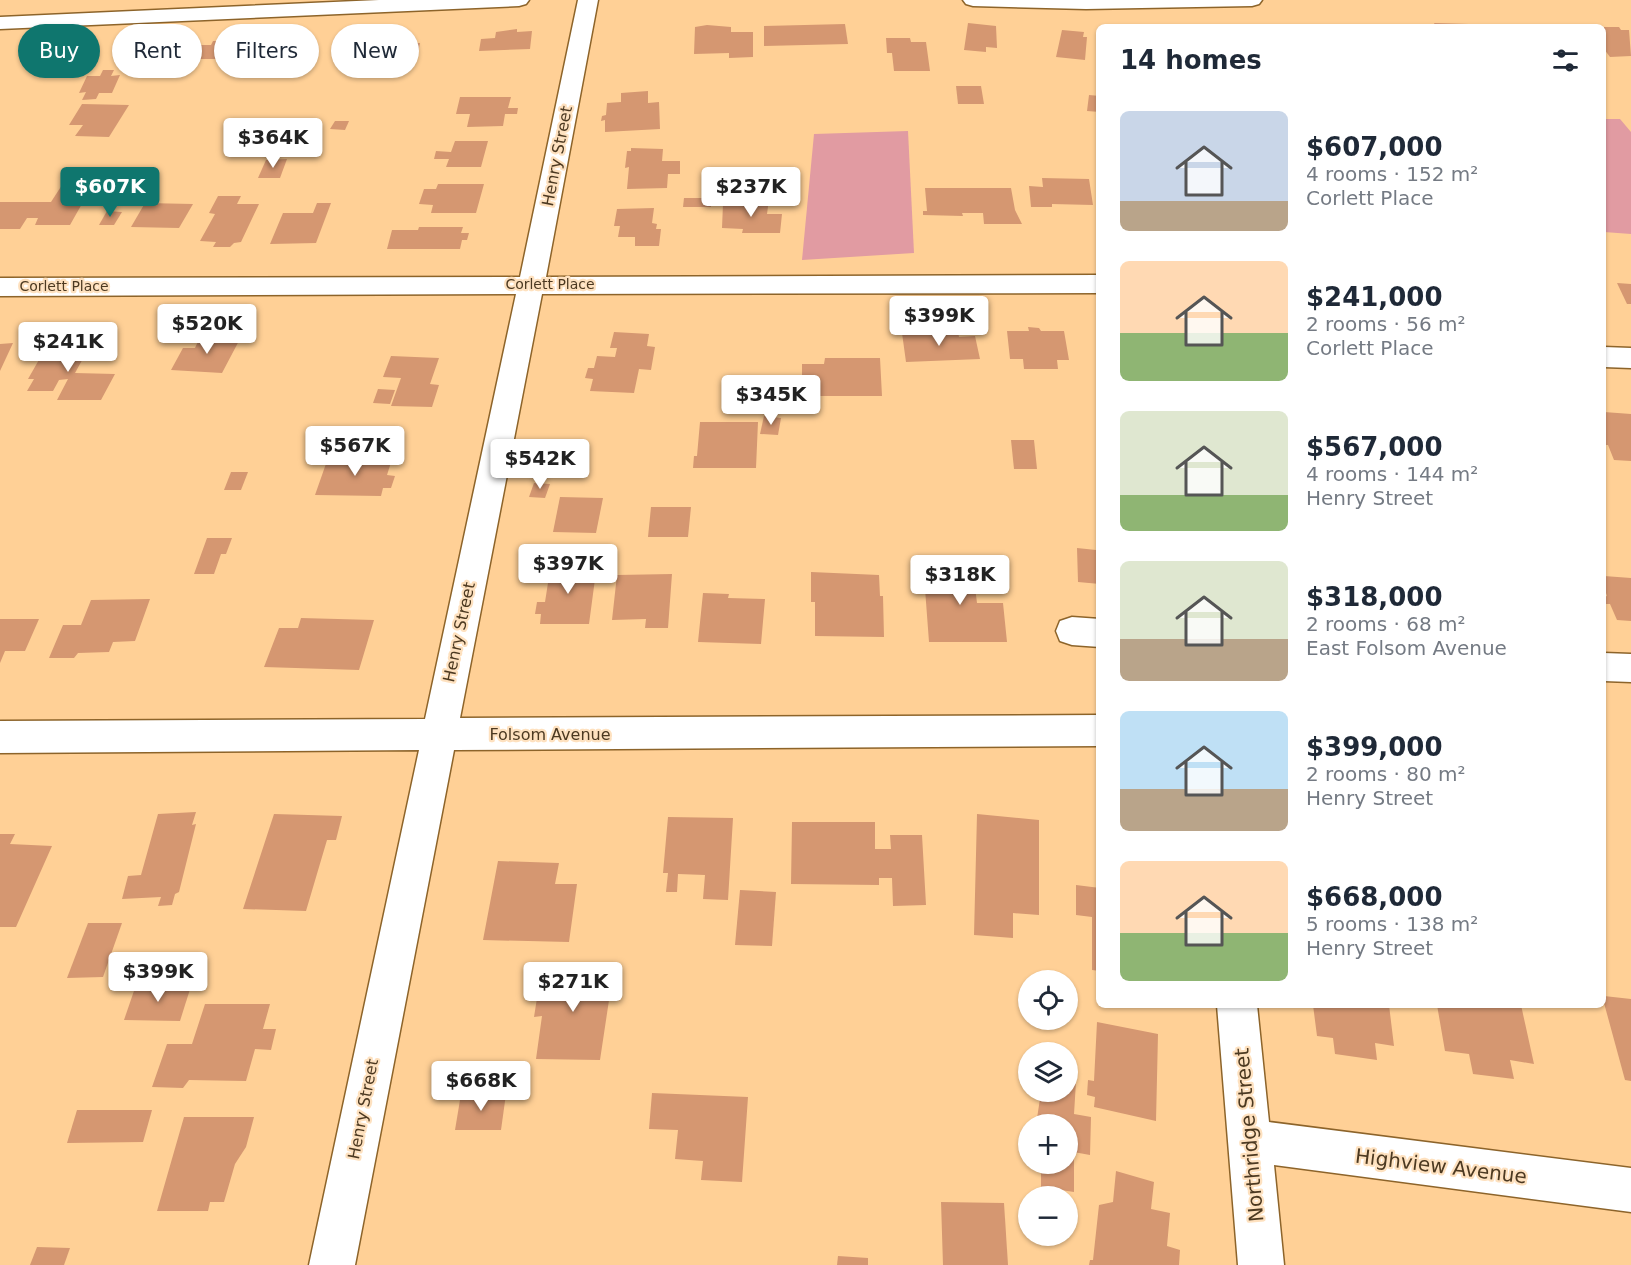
<!DOCTYPE html>
<meta charset="utf-8">
<style>
body{margin:0;font-family:"DejaVu Sans",sans-serif;background:#f2f2f3;color:#1f2937;height:100vh;display:flex;flex-direction:column;font-size:22px;white-space:nowrap}
*{box-sizing:border-box;margin:0}
p{font-size:20px;color:#747a83}
.icon{flex:none;width:33px;height:33px;fill:none;stroke:currentColor;stroke-width:2;stroke-linecap:round;stroke-linejoin:round}
.map{position:relative;flex:1;overflow:hidden}
.side{position:absolute;left:1096px;top:24px;width:510px;height:984px;display:flex;flex-direction:column;background:#fff;border-radius:9px;box-shadow:0 2px 4px #0004}
.side>*{flex:none}
.top-card{position:absolute;left:18px;top:24px;width:570px;height:54px;display:flex;gap:12px}
.buttons{position:absolute;left:1018px;top:970px;display:grid;gap:12px}
.buttons a{display:grid;place-items:center;width:60px;height:60px;border-radius:50%;background:#fff;box-shadow:0 2px 4px #0004;font-size:30px}
.price{position:absolute;translate:-50% -51px;padding:0 14px;border-radius:6px;background:#fff;color:#222;font-size:20px;line-height:39px;filter:drop-shadow(0 2px 3px #0008)}
.price::after{content:'';position:absolute;left:50%;top:36px;width:18px;height:14px;margin-left:-9px;background:inherit;clip-path:polygon(0 0,100% 0,50% 100%)}
.price.current{background:#0f766e;color:#fff}
ul{padding:0;list-style:none}
li{display:flex;align-items:center;gap:18px;height:150px;padding:0 24px}
li span{display:grid;place-items:center;flex:none;width:168px;height:120px;border-radius:9px;color:#555}
li>.icon{margin-inline-start:auto}
span .icon{width:72px;height:72px;fill:#fffc;stroke-width:1}
li b{font-size:26px}
h2{display:flex;justify-content:space-between;align-items:center;height:72px;padding:0 24px;font-size:26px}
.tag{padding:0 21px;border-radius:27px;background:#fff;box-shadow:0 2px 4px #0004;font-size:21px;line-height:54px}
.tag.current{background:#0f766e;color:#fff}
.map>svg:first-child{display:block}
</style>
<div class="map">
<svg width="1631" height="1265" viewBox="0 0 1631 1265">
<rect width="100%" height="100%" fill="#ffd096"/>
<g fill="#e19ba2">
<polygon points="1604,119 1620,119 1631,132 1631,234 1604,232"/>
<polygon points="908,131 914,253 802,260 814,134"/>
</g>
<g fill="#d59771">
<polygon points="968,23 996,26 997,48 986,47 986,52 964,50"/>
<polygon points="1434,23 1469,24 1471,27 1436,27"/>
<polygon points="845,24 848,44 764,46 764,26"/>
<polygon points="707,25 731,27 731,32 753,32 753,57 729,58 729,53 694,54 695,27"/>
<polygon points="1604,27 1619,27 1621,30 1629,30 1631,56 1610,57 1604,49"/>
<polygon points="517,29 517,32 532,31 530,49 479,51 481,39 495,38 496,32"/>
<polygon points="1062,30 1084,32 1083,37 1087,37 1085,60 1056,57"/>
<polygon points="886,38 910,38 911,42 926,42 930,71 894,71 892,53 887,53"/>
<polygon points="249,40 241,59 187,59 183,66 170,66 173,61 162,61 168,51 196,50 199,45 211,45 213,41"/>
<polygon points="403,41 403,44 420,43 418,53 411,55 411,59 398,60 398,64 393,64 392,69 374,70 375,64 360,65 361,59 354,60 353,65 338,66 342,52 358,51 357,54 364,54 367,43"/>
<polygon points="103,70 114,70 111,76 120,75 112,93 99,93 96,99 82,100 86,92 79,93 87,76 100,76"/>
<polygon points="956,86 981,86 984,104 958,104"/>
<polygon points="648,91 648,103 659,102 660,129 605,132 605,120 601,121 602,116 606,115 607,103 621,102 621,93"/>
<polygon points="1089,95 1100,96 1100,112 1087,111"/>
<polygon points="460,97 511,97 508,108 518,108 517,114 505,114 503,126 467,127 470,114 456,114"/>
<polygon points="82,104 129,105 109,137 75,136 83,125 69,125"/>
<polygon points="270,120 269,129 254,130 255,122"/>
<polygon points="335,121 349,121 345,130 330,129"/>
<polygon points="455,141 488,141 481,167 446,167 449,159 434,159 436,151 451,152"/>
<polygon points="631,148 663,149 662,161 680,161 680,174 668,174 667,188 627,189 629,167 625,168 627,151 631,151"/>
<polygon points="287,159 280,178 258,178 266,160"/>
<polygon points="1042,178 1089,179 1093,205 1052,204 1052,207 1031,207 1029,186 1043,187"/>
<polygon points="438,184 484,184 476,213 431,213 433,205 419,204 424,189 436,189"/>
<polygon points="62,185 82,185 86,189 67,202 83,202 70,225 35,225 38,218 27,218 20,229 0,229 0,202 51,202"/>
<polygon points="925,188 1011,188 1015,210 1022,224 984,224 983,213 962,213 963,216 923,215 923,211 927,211"/>
<polygon points="218,196 241,196 237,204 259,204 241,242 234,243 230,247 213,247 216,242 200,241 215,214 209,213"/>
<polygon points="684,198 712,198 711,207 683,207"/>
<polygon points="748,199 769,199 767,214 782,214 780,233 742,233 743,229 722,228 723,204 747,205"/>
<polygon points="145,203 193,204 179,228 131,227"/>
<polygon points="317,203 331,203 316,243 270,244 283,213 313,213"/>
<polygon points="654,208 652,223 657,224 656,229 661,229 659,246 635,246 635,237 618,237 620,226 614,226 617,209"/>
<polygon points="107,211 122,212 114,225 99,225"/>
<polygon points="419,227 463,227 461,233 469,233 467,240 462,240 460,249 387,249 392,230 418,230"/>
<polygon points="1617,283 1631,284 1631,304 1627,304"/>
<polygon points="1028,327 1039,328 1041,331 1064,331 1069,360 1057,360 1058,369 1024,369 1023,359 1010,359 1007,331 1029,331"/>
<polygon points="926,328 935,328 935,333 958,332 959,337 975,336 980,359 906,362 902,333 924,332"/>
<polygon points="614,332 649,334 647,346 655,347 651,370 639,369 634,393 590,391 593,379 585,378 588,368 594,368 597,356 615,357 617,348 610,348"/>
<polygon points="201,335 241,337 222,373 171,370 183,348 195,348"/>
<polygon points="63,336 74,336 70,344 91,344 75,373 115,374 101,400 57,400 68,379 59,380 53,391 27,391 34,379 28,379 48,344 58,345"/>
<polygon points="13,343 0,371 0,344"/>
<polygon points="391,356 439,358 430,384 439,385 432,407 391,406 401,378 383,377"/>
<polygon points="825,358 880,358 882,396 802,396 802,364 824,364"/>
<polygon points="378,389 395,390 390,404 373,403"/>
<polygon points="1604,412 1631,414 1631,461 1614,460 1608,445 1604,445"/>
<polygon points="764,416 781,418 778,435 760,434"/>
<polygon points="700,422 758,422 756,468 693,468 694,456 697,456"/>
<polygon points="1011,440 1034,440 1037,469 1014,469"/>
<polygon points="328,458 392,459 387,475 395,476 391,488 383,488 381,496 315,495"/>
<polygon points="231,472 248,472 241,490 224,490"/>
<polygon points="534,483 550,484 545,498 529,497"/>
<polygon points="560,497 603,498 596,533 553,532"/>
<polygon points="651,507 691,507 688,537 648,537"/>
<polygon points="1096,537 1100,538 1100,584 1078,582 1077,548 1096,550"/>
<polygon points="207,538 232,538 226,554 221,554 214,574 194,574"/>
<polygon points="923,562 975,562 977,577 985,577 986,587 975,587 977,603 1003,603 1007,642 929,642"/>
<polygon points="551,564 597,564 589,624 540,624 541,614 535,614 537,602 545,602"/>
<polygon points="811,572 879,575 880,596 883,596 884,637 815,636 815,602 811,602"/>
<polygon points="672,574 668,628 645,628 646,619 612,620 617,575"/>
<polygon points="1604,576 1631,578 1631,621 1617,620 1610,604 1604,604 1604,597 1607,596 1604,587"/>
<polygon points="703,593 729,594 728,598 765,599 761,644 698,642"/>
<polygon points="150,599 135,641 113,642 109,652 78,653 74,658 49,658 63,625 81,625 91,600"/>
<polygon points="301,618 374,620 359,670 264,667 279,628 298,628"/>
<polygon points="0,619 39,619 25,651 5,651 0,663"/>
<polygon points="196,812 192,825 196,824 179,892 175,894 172,905 158,906 161,897 122,899 128,876 141,875 158,814"/>
<polygon points="274,814 342,816 336,840 327,840 306,911 243,909"/>
<polygon points="977,814 1039,820 1039,915 1013,913 1013,938 974,935"/>
<polygon points="668,817 733,818 728,900 703,899 705,875 678,874 677,892 666,892 668,873 663,873"/>
<polygon points="792,822 875,822 875,849 891,849 890,835 922,835 926,905 893,906 892,878 879,878 879,885 791,884"/>
<polygon points="0,834 15,834 10,844 52,846 16,927 0,927"/>
<polygon points="498,861 559,863 555,884 577,884 569,942 483,940"/>
<polygon points="1076,885 1100,888 1100,971 1092,970 1092,917 1076,915"/>
<polygon points="740,890 776,892 772,946 735,945"/>
<polygon points="88,923 122,923 103,977 67,978"/>
<polygon points="575,967 614,967 600,1060 536,1059 542,1016 534,1017 541,973 574,974"/>
<polygon points="136,985 191,986 180,1021 124,1020"/>
<polygon points="1604,996 1631,999 1631,1081 1625,1080 1604,1003"/>
<polygon points="205,1004 270,1004 263,1029 276,1029 271,1050 255,1049 246,1081 189,1080 183,1088 152,1087 167,1044 192,1044"/>
<polygon points="1313,1005 1389,1005 1394,1046 1375,1043 1377,1060 1335,1054 1333,1038 1317,1036"/>
<polygon points="1437,1005 1521,1005 1534,1064 1510,1060 1514,1079 1473,1074 1469,1054 1445,1051"/>
<polygon points="1097,1022 1158,1034 1156,1121 1094,1107 1095,1097 1087,1095 1088,1080 1094,1081"/>
<polygon points="1068,1081 1076,1082 1074,1114 1091,1117 1090,1155 1068,1151 1068,1125 1036,1125 1041,1092 1068,1092"/>
<polygon points="652,1093 748,1097 742,1182 701,1180 703,1161 675,1159 678,1130 649,1129"/>
<polygon points="461,1094 506,1094 501,1130 455,1130"/>
<polygon points="77,1110 152,1110 143,1142 67,1143"/>
<polygon points="184,1117 254,1117 246,1147 235,1164 224,1202 210,1202 208,1211 157,1211"/>
<polygon points="1068,1156 1074,1157 1074,1192 1041,1187 1041,1164 1068,1164"/>
<polygon points="1116,1171 1154,1182 1151,1209 1170,1213 1167,1246 1180,1250 1179,1265 1089,1265 1090,1260 1093,1260 1099,1205 1113,1202"/>
<polygon points="941,1202 1004,1203 1008,1265 943,1265"/>
<polygon points="37,1247 70,1248 64,1265 30,1265"/>
<polygon points="838,1256 868,1258 868,1265 837,1265"/>
</g>
<g fill="none" stroke-linecap="round" stroke-linejoin="round">
<g stroke="#8d642a" stroke-width="3">
<g id="minor">
<polygon points="379,0 529,0 526,4 519,6 0,29 0,17"/>
<polygon points="578,0 598,0 546,277 1100,275 1100,293 542,294 460,718 1100,715 1100,746 454,750 355,1265 309,1265 419,750 0,753 0,721 425,719 516,294 0,296 0,278 520,277"/>
<polygon points="963,0 1262,0 1259,4 1252,6 1086,9 973,6 966,4"/>
<polygon points="1604,347 1631,348 1631,368 1604,367"/>
<polygon points="1072,617 1100,619 1100,647 1072,645 1060,641 1056,631 1060,621"/>
<polygon points="1604,653 1631,654 1631,682 1604,681"/>
<polygon points="1217,1005 1257,1005 1269,1122 1631,1168 1631,1212 1274,1165 1284,1265 1238,1265"/>
</g>
</g>
<use href="#minor" fill="#fff" fill-rule="evenodd"/>
</g>
<g text-anchor="middle" dominant-baseline="central" stroke-width="4.5" stroke-linejoin="round" paint-order="stroke">
<g font-size="14" fill="#4c3921" stroke="#fee1bf">
<text x="550" y="284">Corlett Place</text>
<text x="64" y="286">Corlett Place</text>
</g>
<g font-size="16" fill="#4c3921" stroke="#fee1bf">
<text transform="translate(557 156) rotate(-79)">Henry Street</text>
<text transform="translate(459 632) rotate(-78)">Henry Street</text>
<text x="550" y="734">Folsom Avenue</text>
<text transform="translate(363 1109) rotate(-79)">Henry Street</text>
</g>
<g font-size="20" fill="#4c3921" stroke="#fee1bf">
<text transform="translate(1249 1135) rotate(-95)">Northridge Street</text>
<text transform="translate(1441 1166) rotate(7)">Highview Avenue</text>
</g>
</g>
</svg>
<div class="buttons">
<a><svg class="icon" aria-label="locate" viewBox="0 0 24 24"><circle cx="12" cy="12" r="6"/><path d="M12 2v4M12 18v4M2 12h4M18 12h4"/></svg></a>
<a><svg class="icon" aria-label="layers" viewBox="0 0 24 24"><path d="M12 4l9 5-9 5-9-5zM3 14l9 5 9-5"/></svg></a>
<a>+</a>
<a>−</a>
</div>
<b class="price" style="left:273px;top:169px">$364K</b>
<b class="price current" style="left:110px;top:218px">$607K</b>
<b class="price" style="left:751px;top:218px">$237K</b>
<b class="price" style="left:939px;top:347px">$399K</b>
<b class="price" style="left:207px;top:355px">$520K</b>
<b class="price" style="left:68px;top:373px">$241K</b>
<b class="price" style="left:771px;top:426px">$345K</b>
<b class="price" style="left:355px;top:477px">$567K</b>
<b class="price" style="left:540px;top:490px">$542K</b>
<b class="price" style="left:568px;top:595px">$397K</b>
<b class="price" style="left:960px;top:606px">$318K</b>
<b class="price" style="left:158px;top:1003px">$399K</b>
<b class="price" style="left:573px;top:1013px">$271K</b>
<b class="price" style="left:481px;top:1112px">$668K</b>
<div class="top-card">
<a class="tag current">Buy</a>
<a class="tag">Rent</a>
<a class="tag">Filters</a>
<a class="tag">New</a>
</div>
<section class="side">
<h2>14 homes<svg class="icon" aria-label="filters" viewBox="0 0 24 24"><path d="M4 7h16M4 17h16"/><circle cx="9" cy="7" r="2"/><circle cx="15" cy="17" r="2"/></svg></h2>
<ul>
<li><span style="background:linear-gradient(#c9d6e8 75%,#b9a48a 0)"><svg class="icon" aria-label="home" viewBox="0 0 24 24"><path d="M3 11l9-7 9 7M6 9v11h12V9"/></svg></span><div><b>$607,000</b><p>4 rooms · 152 m²</p><p>Corlett Place</p></div></li>
<li><span style="background:linear-gradient(#ffd9b3 60%,#8fb573 0)"><svg class="icon" aria-label="home" viewBox="0 0 24 24"><path d="M3 11l9-7 9 7M6 9v11h12V9"/></svg></span><div><b>$241,000</b><p>2 rooms · 56 m²</p><p>Corlett Place</p></div></li>
<li><span style="background:linear-gradient(#dfe7d0 70%,#8fb573 0)"><svg class="icon" aria-label="home" viewBox="0 0 24 24"><path d="M3 11l9-7 9 7M6 9v11h12V9"/></svg></span><div><b>$567,000</b><p>4 rooms · 144 m²</p><p>Henry Street</p></div></li>
<li><span style="background:linear-gradient(#dfe7d0 65%,#b9a48a 0)"><svg class="icon" aria-label="home" viewBox="0 0 24 24"><path d="M3 11l9-7 9 7M6 9v11h12V9"/></svg></span><div><b>$318,000</b><p>2 rooms · 68 m²</p><p>East Folsom Avenue</p></div></li>
<li><span style="background:linear-gradient(#bfe0f5 65%,#b9a48a 0)"><svg class="icon" aria-label="home" viewBox="0 0 24 24"><path d="M3 11l9-7 9 7M6 9v11h12V9"/></svg></span><div><b>$399,000</b><p>2 rooms · 80 m²</p><p>Henry Street</p></div></li>
<li><span style="background:linear-gradient(#ffd9b3 60%,#8fb573 0)"><svg class="icon" aria-label="home" viewBox="0 0 24 24"><path d="M3 11l9-7 9 7M6 9v11h12V9"/></svg></span><div><b>$668,000</b><p>5 rooms · 138 m²</p><p>Henry Street</p></div></li>
</ul>
</section>
</div>
